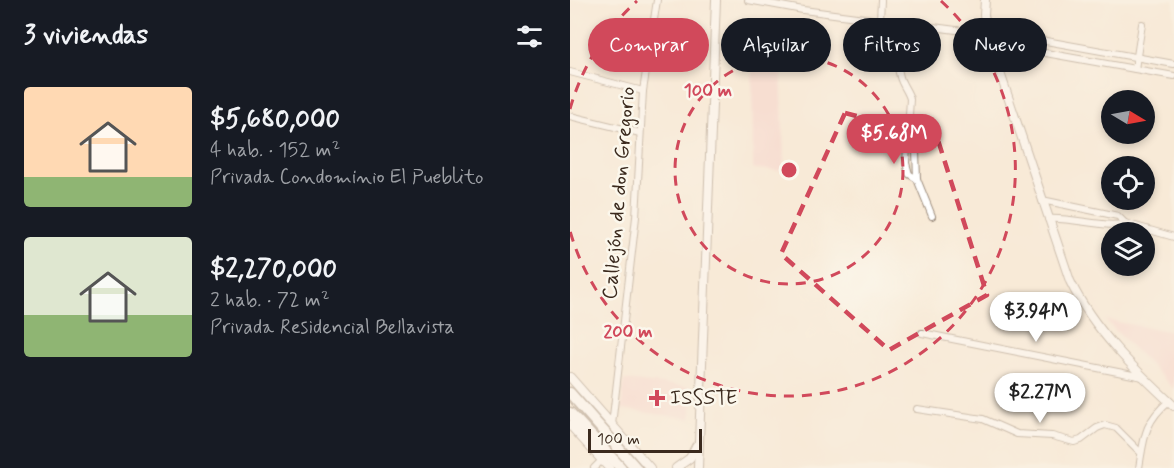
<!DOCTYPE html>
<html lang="es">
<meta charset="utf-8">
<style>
body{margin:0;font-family:Mynerve,sans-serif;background:#242831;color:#f1f3f6;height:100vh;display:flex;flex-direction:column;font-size:22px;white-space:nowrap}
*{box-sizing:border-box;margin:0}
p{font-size:20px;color:#9ea1a6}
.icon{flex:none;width:33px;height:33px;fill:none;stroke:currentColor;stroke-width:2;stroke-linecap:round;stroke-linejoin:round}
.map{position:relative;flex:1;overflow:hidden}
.panel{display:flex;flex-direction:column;background:#171b24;width:570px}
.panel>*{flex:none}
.hud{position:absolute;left:18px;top:18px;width:495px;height:54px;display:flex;gap:12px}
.needle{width:39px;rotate:100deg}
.fabs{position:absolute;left:531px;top:90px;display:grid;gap:12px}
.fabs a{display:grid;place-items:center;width:54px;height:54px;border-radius:50%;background:#171b24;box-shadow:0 3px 9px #0003;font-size:30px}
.scale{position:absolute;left:18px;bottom:15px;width:114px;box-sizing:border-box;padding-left:6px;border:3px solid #3b2a1e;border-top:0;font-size:16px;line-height:21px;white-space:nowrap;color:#3b2a1e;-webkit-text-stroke:4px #fbf7ec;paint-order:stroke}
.price{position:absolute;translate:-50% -51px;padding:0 14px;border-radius:21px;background:#fff;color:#222;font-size:20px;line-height:39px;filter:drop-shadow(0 2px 3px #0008)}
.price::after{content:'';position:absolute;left:50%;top:36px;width:18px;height:14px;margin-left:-9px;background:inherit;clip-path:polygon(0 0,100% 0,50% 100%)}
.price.selected{background:#d1495b;color:#fff}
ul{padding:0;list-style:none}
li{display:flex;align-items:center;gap:18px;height:150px;padding:0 24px}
li span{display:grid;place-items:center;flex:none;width:168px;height:120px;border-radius:6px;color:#555}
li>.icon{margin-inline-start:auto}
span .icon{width:72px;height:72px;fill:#fffc;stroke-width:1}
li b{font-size:26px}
h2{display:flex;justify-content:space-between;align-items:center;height:72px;padding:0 24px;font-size:26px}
.pill{padding:0 21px;border-radius:27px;background:#171b24;box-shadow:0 3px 9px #0003;font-size:21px;line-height:54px}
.pill.selected{background:#d1495b;color:#fff}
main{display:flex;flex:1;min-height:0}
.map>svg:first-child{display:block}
</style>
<main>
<section class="panel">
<h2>3 viviendas<svg class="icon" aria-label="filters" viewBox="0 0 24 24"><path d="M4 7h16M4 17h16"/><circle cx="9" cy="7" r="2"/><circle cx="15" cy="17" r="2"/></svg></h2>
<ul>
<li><span style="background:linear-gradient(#ffd9b3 75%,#8fb573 0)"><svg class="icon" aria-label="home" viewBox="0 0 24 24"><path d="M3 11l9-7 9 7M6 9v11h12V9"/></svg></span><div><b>$5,680,000</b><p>4 hab. · 152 m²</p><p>Privada Condominio El Pueblito</p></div></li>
<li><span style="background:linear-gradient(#dfe7d0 65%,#8fb573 0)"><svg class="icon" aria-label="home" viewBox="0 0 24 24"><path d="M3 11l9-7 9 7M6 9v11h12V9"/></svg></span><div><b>$2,270,000</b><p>2 hab. · 72 m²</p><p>Privada Residencial Bellavista</p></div></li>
</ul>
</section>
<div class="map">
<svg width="604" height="468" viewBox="0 0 604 468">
<rect width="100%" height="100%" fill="#fbf7ec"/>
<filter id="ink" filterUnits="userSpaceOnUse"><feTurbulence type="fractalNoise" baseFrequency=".0167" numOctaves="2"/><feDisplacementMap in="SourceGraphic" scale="12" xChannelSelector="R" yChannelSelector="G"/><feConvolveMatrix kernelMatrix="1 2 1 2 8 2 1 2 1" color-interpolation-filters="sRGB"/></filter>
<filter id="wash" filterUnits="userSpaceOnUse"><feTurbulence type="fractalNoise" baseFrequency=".008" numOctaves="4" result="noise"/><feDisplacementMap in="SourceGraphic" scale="24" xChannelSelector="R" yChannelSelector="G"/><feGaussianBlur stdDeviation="1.35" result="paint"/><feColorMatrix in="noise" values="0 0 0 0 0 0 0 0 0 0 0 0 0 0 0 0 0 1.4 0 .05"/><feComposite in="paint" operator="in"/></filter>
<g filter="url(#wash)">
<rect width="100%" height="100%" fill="#f8ead7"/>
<g fill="#f7d0cb">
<polygon points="182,21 210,24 214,171 183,169"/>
<polygon points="535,320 604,332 604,389"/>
<polygon points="54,380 122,387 121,419 51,409"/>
</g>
</g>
<g filter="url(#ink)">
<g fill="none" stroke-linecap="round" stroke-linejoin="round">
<g stroke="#9a8a7a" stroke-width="8">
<g id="street">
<polyline points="178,0 233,10 409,33 437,34 604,64"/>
<polyline points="310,20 311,0"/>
<path d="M331,22C330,39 325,60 330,77C332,85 338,91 340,99L336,163L339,174L347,179"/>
<polyline points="417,39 442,47 604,76"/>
<polyline points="565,69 572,24"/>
<polyline points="0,72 73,91"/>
<polyline points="0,116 70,133"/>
<polyline points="338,135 346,151 347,179 362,216"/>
<polyline points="472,200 548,216 555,223 604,237"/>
<path d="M478,219C502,217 537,229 555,223"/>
<polyline points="352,333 573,377"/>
<polyline points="347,409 413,419 447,434 482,436 504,442 511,440 527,428 535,425 546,428 571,453"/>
<polyline points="42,425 66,217 73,91 87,0"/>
<polyline points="24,468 32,460"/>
<path d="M569,468C574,438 574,422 599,401"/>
</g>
</g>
<g stroke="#9a8a7a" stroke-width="10">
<g id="secondary">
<path d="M415,0L414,15L419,40L500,281C523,329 565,370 604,406"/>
<polyline points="0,377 80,468"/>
<polyline points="0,425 39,468"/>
<polyline points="106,468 120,458 126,446"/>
<polyline points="128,468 146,0"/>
</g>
</g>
<g stroke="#9a8a7a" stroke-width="13">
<g id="highway">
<polyline points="0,393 66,468"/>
<polyline points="0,413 51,468"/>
</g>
</g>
<use href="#street" stroke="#fff" stroke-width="6"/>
<use href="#secondary" stroke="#fff" stroke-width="8"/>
<use href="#highway" stroke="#fff" stroke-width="10"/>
</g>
</g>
<path d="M0 0H604V468H0ZM275,113L367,137L417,295L319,350L211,254Z" fill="#f8ead7" fill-opacity=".55" fill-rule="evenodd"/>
<path fill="none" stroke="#d1495b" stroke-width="4.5" stroke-dasharray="12 8" stroke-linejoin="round" d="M275,113L367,137L417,295L319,350L211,254Z"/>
<g fill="none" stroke="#d1495b" stroke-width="3" stroke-dasharray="10 8">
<circle cx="219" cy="170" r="114"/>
<path d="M0 109A227 227 0 0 1 67 1M371 1A227 227 0 1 1 0 231"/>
</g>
<path fill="#d1495b" stroke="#fbf7ec" stroke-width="2" d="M84 389h6v6h6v6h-6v6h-6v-6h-6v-6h6z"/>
<g text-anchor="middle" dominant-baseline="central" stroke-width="5" stroke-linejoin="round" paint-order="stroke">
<g font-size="21" fill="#3b2a1e" stroke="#fbf7ec">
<text transform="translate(49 193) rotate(-85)">Callejón de don Gregorio</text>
</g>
<g font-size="21" fill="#3b2a1e" stroke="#fbf7ec" text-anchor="start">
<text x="100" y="398">ISSSTE</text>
</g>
</g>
<circle cx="219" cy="170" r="9" fill="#d1495b" stroke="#fbf7ec" stroke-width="3"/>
<g font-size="18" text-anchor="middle" font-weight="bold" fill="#d1495b" stroke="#fbf7ec" stroke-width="5" stroke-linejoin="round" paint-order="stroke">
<text x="138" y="96">100 m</text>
<text x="58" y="337">200 m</text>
</g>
</svg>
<div class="fabs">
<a><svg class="needle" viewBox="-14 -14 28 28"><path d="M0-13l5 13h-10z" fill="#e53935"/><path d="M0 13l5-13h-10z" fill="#9ea1a6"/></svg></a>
<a><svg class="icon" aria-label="locate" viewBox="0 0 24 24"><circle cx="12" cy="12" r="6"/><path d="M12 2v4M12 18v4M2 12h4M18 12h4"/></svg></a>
<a><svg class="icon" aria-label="layers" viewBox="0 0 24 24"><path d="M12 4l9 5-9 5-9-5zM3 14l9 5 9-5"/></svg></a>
</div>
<div class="scale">100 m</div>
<b class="price selected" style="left:324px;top:165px">$5.68M</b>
<b class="price" style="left:466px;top:343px">$3.94M</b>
<b class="price" style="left:470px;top:424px">$2.27M</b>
<div class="hud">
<a class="pill selected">Comprar</a>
<a class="pill">Alquilar</a>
<a class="pill">Filtros</a>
<a class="pill">Nuevo</a>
</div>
</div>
</main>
